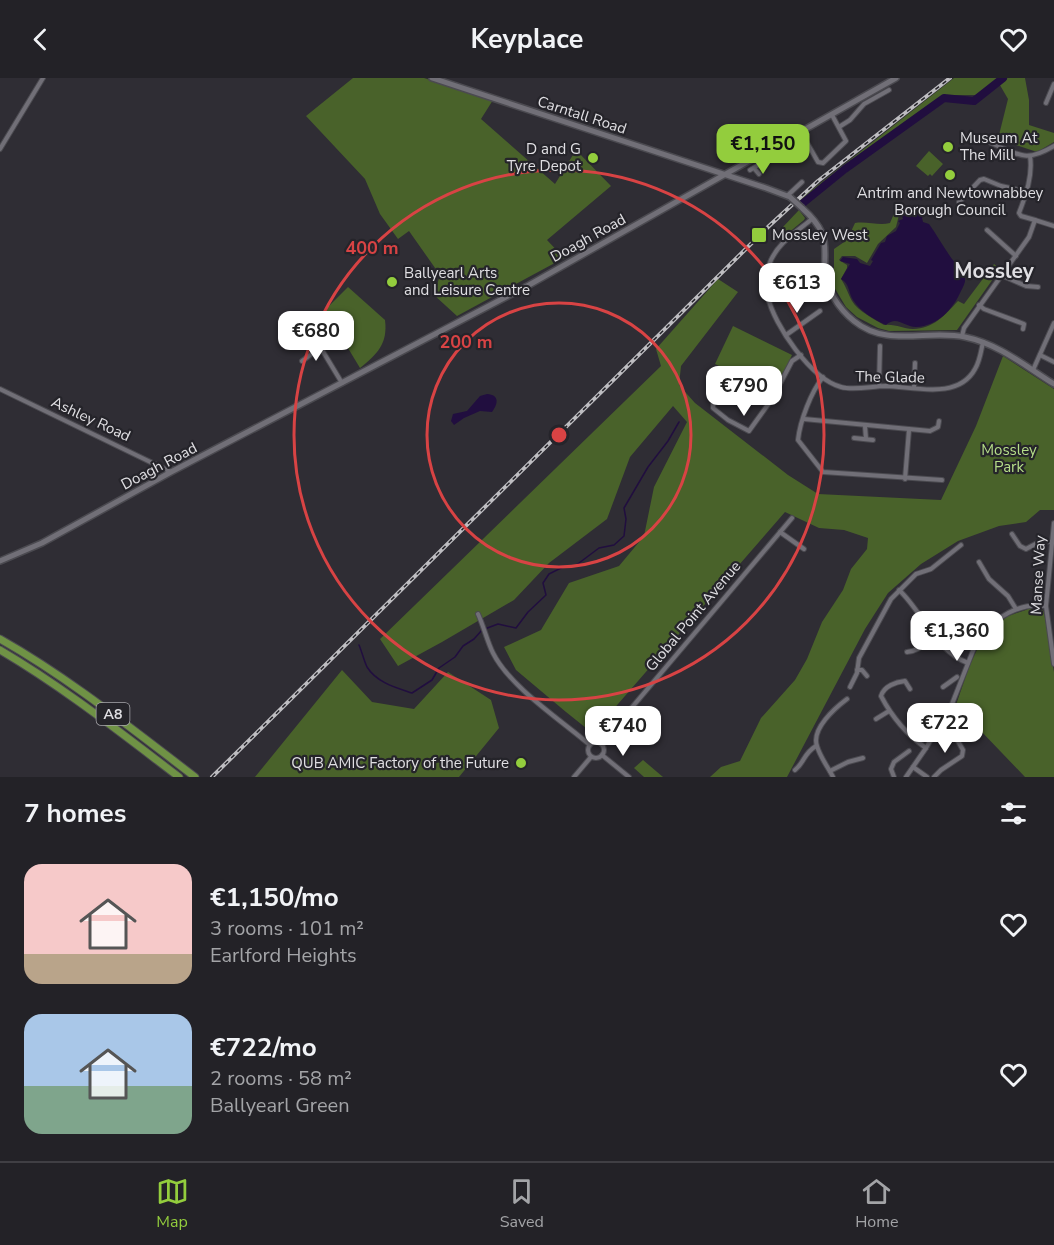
<!DOCTYPE html>
<meta charset="utf-8">
<style>
body{margin:0;font-family:"Nunito Sans",sans-serif;background:#2f2f33;color:#f1f3f6;height:100vh;display:flex;flex-direction:column;font-size:22px;white-space:nowrap}
*{box-sizing:border-box;margin:0}
p{font-size:20px;color:#a3a4a7}
.icon{flex:none;width:33px;height:33px;fill:none;stroke:currentColor;stroke-width:2;stroke-linecap:round;stroke-linejoin:round}
.map{position:relative;height:699px;overflow:hidden}
.sheet{display:flex;flex-direction:column;background:#232227;flex:1}
.sheet>*{flex:none}
.price{position:absolute;translate:-50% -51px;padding:0 14px;border-radius:12px;background:#fff;color:#222;font-size:20px;line-height:39px;filter:drop-shadow(0 2px 3px #0008)}
.price::after{content:'';position:absolute;left:50%;top:36px;width:18px;height:14px;margin-left:-9px;background:inherit;clip-path:polygon(0 0,100% 0,50% 100%)}
.price.on{background:#93cd3d;color:#111}
ul{padding:0;list-style:none}
li{display:flex;align-items:center;gap:18px;height:150px;padding:0 24px}
li span{display:grid;place-items:center;flex:none;width:168px;height:120px;border-radius:18px;color:#555}
li>.icon{margin-inline-start:auto}
span .icon{width:72px;height:72px;fill:#fffc;stroke-width:1}
li b{font-size:26px}
h2{display:flex;justify-content:space-between;align-items:center;height:72px;padding:0 24px;font-size:26px}
header{display:flex;justify-content:space-between;align-items:center;height:78px;padding:0 24px;background:#232227;font-size:27px;font-weight:700}
.menu{display:flex;justify-content:space-around;align-items:center;height:84px;border-top:2px solid #403f44;background:#232227;font-size:16px;color:#a3a4a7}
.menu a{display:grid;justify-items:center;gap:3px}
.menu .on{color:#93cd3d}
.map>svg:first-child{display:block}
</style>
<header><svg class="icon" aria-label="back" viewBox="0 0 24 24"><path d="M15 5l-7 7 7 7"/></svg>Keyplace<svg class="icon" aria-label="heart" viewBox="0 0 24 24"><path d="M12 20l-8-8c-3-5 5-10 8-4 3-6 11-1 8 4z"/></svg></header>
<div class="map">
<svg width="1054" height="699" viewBox="0 0 1054 699">
<rect width="100%" height="100%" fill="#2f2d34"/>
<g fill="#49622a">
<polygon points="353,0 424,0 493,22 481,41 555,106 576,72 611,108 547,162 564,180 457,238 434,217 440,197 409,153 398,161 380,136 365,101 306,38"/>
<polygon points="954,0 1025,0 1029,22 1029,47 1054,55 1054,64 1037,74 998,61 1008,21 997,2 977,17 945,17 805,127 799,122"/>
<polygon points="929,73 943,86 932,98 930,96 928,98 916,88"/>
<path d="M900,127L907,130L900,133L896,149L878,166L867,185L855,178H842L839,182L847,187V190L841,201C846,208 848,216 852,223C858,233 874,241 884,247C897,246 902,251 913,251C933,251 945,237 958,223L964,226L994,186L1000,191L957,252L889,253L878,250L857,239L846,229L834,209V171L847,162L855,145C867,143 879,148 890,145L896,131Z"/>
<polygon points="799,132 805,140 804,142 787,156 782,150"/>
<polygon points="718,201 738,214 681,288 679,307 695,325 788,397 818,416 941,422 976,348 1003,278 1054,311 1054,432 1040,432 1026,444 999,448 958,463 921,486 888,515 865,551 787,699 710,699 721,689 740,683 761,640 795,602 807,581 822,544 843,512 851,491 867,471 868,460 844,452 819,450 785,434 598,649 586,650 566,634 516,592 504,569 541,552 569,505 619,488 644,458 654,409 687,344 673,328 630,379 607,441 549,485 514,522 442,564 398,588 380,561 661,288 656,271"/>
<path d="M348,209L385,242C388,266 377,276 360,290L325,232Z"/>
<polygon points="733,248 792,277 774,314 715,286"/>
<path d="M1028,531H1041L1044,534L1054,594V699H1025L956,627C967,597 976,557 1005,540C1012,536 1021,534 1028,531Z"/>
<polygon points="342,592 372,624 414,631 448,594 491,622 499,650 459,699 255,699"/>
<polygon points="643,682 663,699 644,699 634,690"/>
</g>
<g fill="#210e3f">
<path d="M911,128C918,128 921,132 924,137L922,140L923,144L929,146C937,157 944,170 952,181C956,186 962,189 964,195C967,202 964,207 961,213C953,231 938,248 916,249C904,249 897,237 886,247C873,241 861,234 853,222C848,214 850,206 841,201L850,186L840,183L843,179L857,181L860,185L870,188L873,183L871,182L881,165L885,164L887,158L896,153L900,145L898,143L903,141L900,133L908,130L910,131Z"/>
<path d="M487,316C500,317 498,326 492,334L480,333L464,340L454,347L451,343L453,336L467,333L480,318Z"/>
</g>
<g fill="none" stroke-linecap="round" stroke-linejoin="round">
<path stroke="#210e3f" stroke-width="1.5" d="M359,567C362,574 364,583 367,589C377,605 397,610 412,615L432,602L439,590L455,579L463,568L474,561L482,552L498,546L516,550L528,534L546,517L543,505L549,496L563,489L575,488L599,470L614,467L624,458L626,441L624,430L648,389L668,363L679,344"/>
<polyline stroke="#210e3f" stroke-width="8" points="803,125 845,91 944,20 974,23 1003,0"/>
<g stroke="#4b4a50" stroke-width="6">
<g id="street">
<polyline points="1046,25 1054,6"/>
<polyline points="839,49 850,42 864,26 889,12"/>
<path d="M991,65C1020,77 1025,85 1054,68"/>
<polyline points="0,71 43,0"/>
<polyline points="754,90 759,96"/>
<polyline points="750,92 801,61 806,63 818,84 823,85 846,63 832,37"/>
<polyline points="787,118 802,104"/>
<polyline points="959,124 980,102 984,101 1001,108 1027,114"/>
<path d="M812,141C796,154 776,166 769,187C766,197 765,209 768,219C774,247 811,301 841,309C854,313 872,308 886,308C915,309 958,322 975,291C980,283 981,273 983,264"/>
<polyline points="1035,142 1054,148"/>
<polyline points="987,152 1016,178"/>
<polyline points="1001,197 1026,208 1038,209"/>
<polyline points="979,227 984,231 1024,246 1023,251"/>
<polyline points="310,252 342,305"/>
<polyline points="786,257 820,233"/>
<path d="M962,258L964,250L1029,159L1035,142L1021,138L1019,135C1026,117 1033,97 1030,78"/>
<polyline points="1040,277 1054,284"/>
<polyline points="302,283 320,270"/>
<polyline points="1033,292 1054,245"/>
<path d="M823,299C811,314 800,343 798,362L823,394L942,402"/>
<polyline points="879,308 880,268"/>
<polyline points="914,310 915,285"/>
<polyline points="0,311 171,394"/>
<path d="M772,321L730,301C718,303 713,319 713,330L728,342L749,353L772,321L792,283L801,277"/>
<polyline points="804,341 930,353 938,349 939,343"/>
<polyline points="865,348 866,361"/>
<polyline points="854,360 873,362"/>
<polyline points="905,401 909,352"/>
<polyline points="1054,445 1046,528 1054,586"/>
<polyline points="780,454 804,471"/>
<polyline points="1012,456 1020,468 1026,471 1043,462 1051,464"/>
<polyline points="979,484 989,501 1008,518 1016,531"/>
<path d="M899,512C923,534 935,573 968,585"/>
<path d="M478,536C484,549 487,563 493,575C510,609 561,642 590,667"/>
<polyline points="965,557 976,550"/>
<path d="M907,574C923,572 922,565 935,558"/>
<polyline points="857,592 862,592 867,598"/>
<polyline points="850,609 857,595 859,580 891,521 916,496 931,491 961,467"/>
<polyline points="943,609 957,599"/>
<path d="M910,611L905,603C896,604 884,608 881,618C892,639 906,656 926,670"/>
<polyline points="876,641 889,633"/>
<circle cx="596" cy="672" r="8"/>
<polyline points="601,666 792,440"/>
<polyline points="602,677 629,699"/>
<polyline points="913,689 927,699"/>
<path d="M795,692C805,684 803,676 816,668"/>
<polyline points="830,693 848,684 863,680"/>
<polyline points="574,699 591,679"/>
<path d="M833,699C828,689 820,679 817,668C811,651 835,630 847,621"/>
<polyline points="894,699 891,691 894,684 909,673"/>
<path d="M906,699L926,670L952,626L978,560C995,540 1019,524 1046,528"/>
<polyline points="934,699 941,692 962,678 963,672 951,651"/>
</g>
</g>
<g stroke="#4b4a50" stroke-width="8">
<g id="secondary">
<polyline points="432,0 766,110 790,119"/>
<path d="M802,130C810,137 818,146 822,155C827,167 824,180 825,192C826,212 839,231 854,243C887,270 927,251 965,259C999,266 1025,288 1054,306"/>
<polyline points="0,483 42,465 171,394 529,207 896,0"/>
</g>
</g>
<g stroke="#4b4a50" stroke-width="9">
<g id="highway">
<path d="M0,561C69,600 132,651 195,699"/>
<path d="M0,572C63,609 121,655 179,699"/>
</g>
</g>
<use href="#street" stroke="#716f77" stroke-width="4"/>
<use href="#secondary" stroke="#716f77" stroke-width="5"/>
<use href="#highway" stroke="#6f9245" stroke-width="7"/>
<g stroke="#bebdc1" stroke-width="4">
<polyline id="rail" points="212,699 769,148 818,103 950,0"/>
</g>
<use href="#rail" stroke="#25242a" stroke-width="1.5" stroke-dasharray="4.5" stroke-linecap="butt"/>
<g stroke="#4b4a50" stroke-width="8" stroke-linecap="butt">
<polyline id="secondary-bridge" points="790,119 802,130"/>
</g>
<use href="#secondary-bridge" stroke="#716f77" stroke-width="5"/>
</g>
<g fill="none" stroke="#d84344" stroke-width="3">
<circle cx="559" cy="357" r="132"/>
<circle cx="559" cy="357" r="265"/>
</g>
<g fill="#93cd3d" stroke="#25242a" stroke-width="2">
<circle cx="948" cy="69" r="6"/>
<circle cx="593" cy="80" r="6"/>
<circle cx="950" cy="97" r="6"/>
<rect x="751" y="149" width="16" height="16" rx="3"/>
<circle cx="392" cy="204" r="6"/>
<circle cx="521" cy="685" r="6"/>
</g>
<g text-anchor="middle" dominant-baseline="central" stroke-width="4.5" stroke-linejoin="round" paint-order="stroke">
<rect fill="#25242a" stroke="#a8a7ac" stroke-width="1.5" x="96.5" y="625" width="33" height="22" rx="4.5"/>
<g font-size="14" font-weight="bold" fill="#e0dfe3">
<text x="113" y="636">A8</text>
</g>
<g font-size="15" fill="#e0dfe3" stroke="#25242a">
<text transform="translate(582 37) rotate(18)">Carntall Road</text>
<text transform="translate(588 160) rotate(-29)">Doagh Road</text>
<text transform="translate(890 299) rotate(1)">The Glade</text>
<text transform="translate(91 341) rotate(25)">Ashley Road</text>
<text transform="translate(159 388) rotate(-28)">Doagh Road</text>
<text transform="translate(1038 497) rotate(-87)">Manse Way</text>
<text transform="translate(693 538) rotate(-50)">Global Point Avenue</text>
</g>
<g font-size="15" fill="#e0dfe3" stroke="#25242a" text-anchor="start">
<text x="960" y="60">Museum At<tspan x="960" dy="17">The Mill</tspan></text>
<text x="581" y="71" text-anchor="end">D and G<tspan x="581" dy="17">Tyre Depot</tspan></text>
<text x="950" y="115" text-anchor="middle">Antrim and Newtownabbey<tspan x="950" dy="17">Borough Council</tspan></text>
<text x="772" y="157">Mossley West</text>
<text x="404" y="195">Ballyearl Arts<tspan x="404" dy="17">and Leisure Centre</tspan></text>
<text x="509" y="685" text-anchor="end">QUB AMIC Factory of the Future</text>
</g>
<g font-size="15" fill="#b6de89" stroke="#25242a">
<text x="1009" y="372">Mossley<tspan x="1009" dy="17">Park</tspan></text>
</g>
<g font-size="21" font-weight="bold" fill="#e0dfe3" stroke="#25242a">
<text x="994" y="193">Mossley</text>
</g>
</g>
<circle cx="559" cy="357" r="9" fill="#d84344" stroke="#25242a" stroke-width="3"/>
<g font-size="18" text-anchor="middle" font-weight="bold" fill="#d84344" stroke="#25242a" stroke-width="4.5" stroke-linejoin="round" paint-order="stroke">
<text x="372" y="176">400 m</text>
<text x="466" y="270">200 m</text>
</g>
</svg>
<b class="price on" style="left:763px;top:97px">€1,150</b>
<b class="price" style="left:797px;top:236px">€613</b>
<b class="price" style="left:316px;top:284px">€680</b>
<b class="price" style="left:744px;top:339px">€790</b>
<b class="price" style="left:957px;top:584px">€1,360</b>
<b class="price" style="left:945px;top:676px">€722</b>
<b class="price" style="left:623px;top:679px">€740</b>
</div>
<section class="sheet">
<h2>7 homes<svg class="icon" aria-label="filters" viewBox="0 0 24 24"><path d="M4 7h16M4 17h16"/><circle cx="9" cy="7" r="2"/><circle cx="15" cy="17" r="2"/></svg></h2>
<ul>
<li><span style="background:linear-gradient(#f6c9c9 75%,#b9a48a 0)"><svg class="icon" aria-label="home" viewBox="0 0 24 24"><path d="M3 11l9-7 9 7M6 9v11h12V9"/></svg></span><div><b>€1,150/mo</b><p>3 rooms · 101 m²</p><p>Earlford Heights</p></div><svg class="icon" aria-label="heart" viewBox="0 0 24 24"><path d="M12 20l-8-8c-3-5 5-10 8-4 3-6 11-1 8 4z"/></svg></li>
<li><span style="background:linear-gradient(#a9c7e8 60%,#7fa58c 0)"><svg class="icon" aria-label="home" viewBox="0 0 24 24"><path d="M3 11l9-7 9 7M6 9v11h12V9"/></svg></span><div><b>€722/mo</b><p>2 rooms · 58 m²</p><p>Ballyearl Green</p></div><svg class="icon" aria-label="heart" viewBox="0 0 24 24"><path d="M12 20l-8-8c-3-5 5-10 8-4 3-6 11-1 8 4z"/></svg></li>
</ul>
</section>
<nav class="menu">
<a class="on"><svg class="icon" aria-label="map" viewBox="0 0 24 24"><path d="M3 6l6-2 6 2 6-2v14l-6 2-6-2-6 2zM9 4v14M15 6v14"/></svg>Map</a>
<a><svg class="icon" aria-label="saved" viewBox="0 0 24 24"><path d="M7 4h10v16l-5-4-5 4z"/></svg>Saved</a>
<a><svg class="icon" aria-label="home" viewBox="0 0 24 24"><path d="M3 11l9-7 9 7M6 9v11h12V9"/></svg>Home</a>
</nav>
